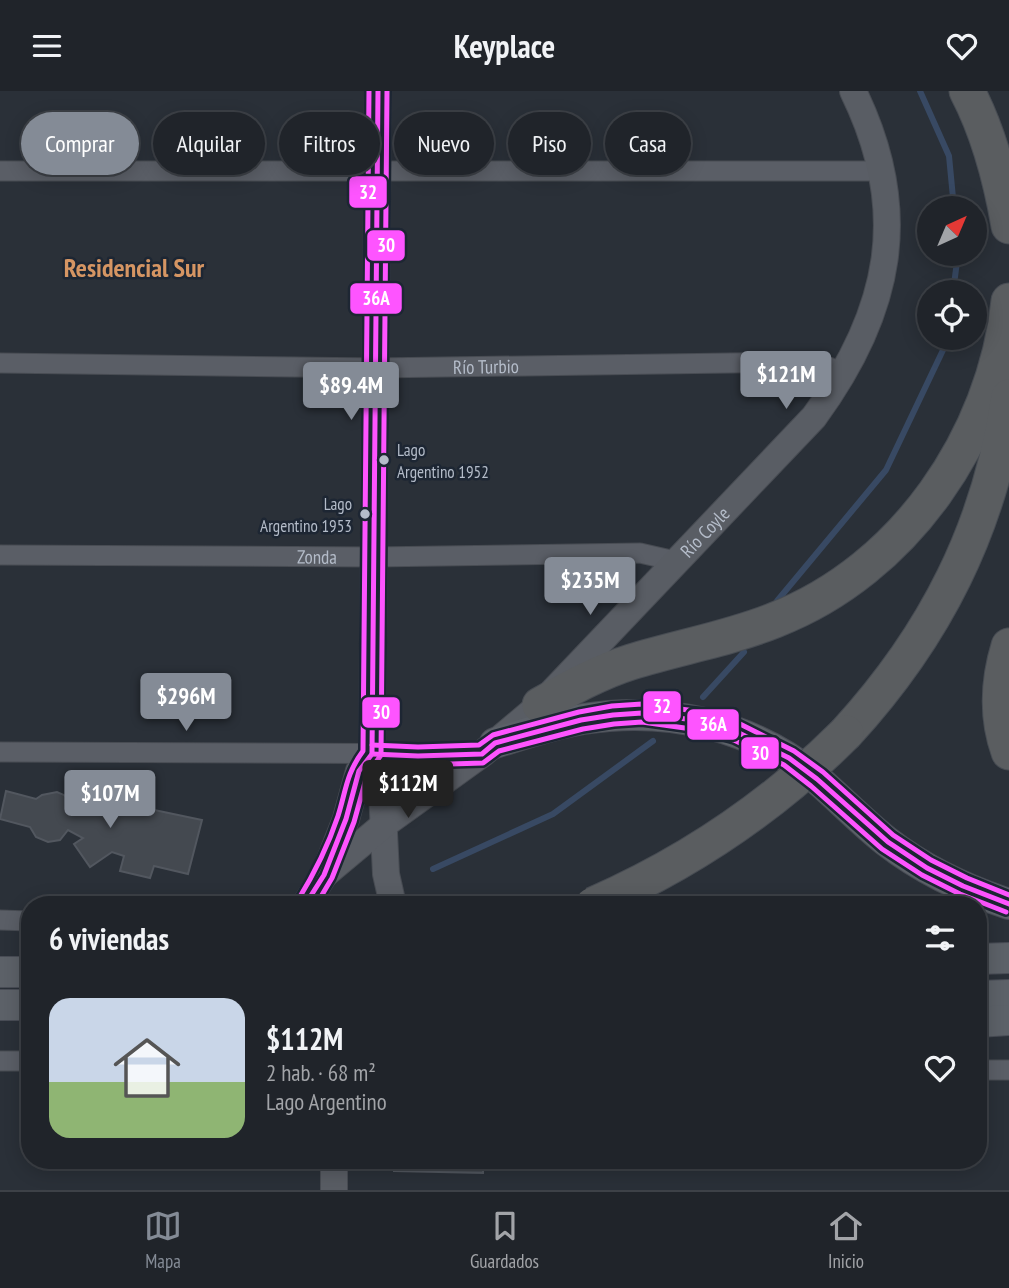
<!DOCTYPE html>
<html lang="es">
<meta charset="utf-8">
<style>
body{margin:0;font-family:"PT Sans Narrow",sans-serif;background:#282c32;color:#f1f3f6;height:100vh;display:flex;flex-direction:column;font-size:26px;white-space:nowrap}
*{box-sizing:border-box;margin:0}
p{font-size:23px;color:#a2a4a8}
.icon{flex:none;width:38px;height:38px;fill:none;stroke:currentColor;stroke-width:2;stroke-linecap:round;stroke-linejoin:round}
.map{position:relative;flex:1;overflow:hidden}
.side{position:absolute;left:21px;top:805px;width:966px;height:273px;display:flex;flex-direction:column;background:#20242a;border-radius:28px;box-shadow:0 4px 18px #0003,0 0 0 2px #3d4147}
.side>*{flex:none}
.top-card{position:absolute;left:21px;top:21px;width:968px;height:63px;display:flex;gap:14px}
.needle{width:46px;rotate:44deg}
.controls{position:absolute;left:917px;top:105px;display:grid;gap:14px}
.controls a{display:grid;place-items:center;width:70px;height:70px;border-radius:50%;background:#20242a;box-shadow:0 4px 18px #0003,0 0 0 2px #3d4147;font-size:35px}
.price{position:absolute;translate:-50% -60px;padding:0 16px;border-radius:7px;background:#848b96;color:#fff;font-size:23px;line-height:46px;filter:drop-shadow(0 2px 4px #0008)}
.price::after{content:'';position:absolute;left:50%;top:42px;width:21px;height:16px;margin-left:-10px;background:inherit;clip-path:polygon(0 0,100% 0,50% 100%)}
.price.active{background:#222;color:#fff}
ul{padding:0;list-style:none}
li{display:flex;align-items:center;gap:21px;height:175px;padding:0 28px}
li+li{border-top:2px solid #3d4147}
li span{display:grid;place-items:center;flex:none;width:196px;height:140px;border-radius:21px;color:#555}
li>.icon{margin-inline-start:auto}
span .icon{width:84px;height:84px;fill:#fffc;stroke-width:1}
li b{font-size:30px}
h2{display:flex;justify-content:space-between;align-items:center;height:84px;padding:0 28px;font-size:30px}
.tag{padding:0 24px;border-radius:32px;background:#20242a;box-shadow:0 4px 18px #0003,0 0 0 2px #3d4147;font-size:24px;line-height:63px}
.tag.active{background:#848b96;color:#fff}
header{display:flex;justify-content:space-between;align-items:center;height:91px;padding:0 28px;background:#20242a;font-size:32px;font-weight:800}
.dock{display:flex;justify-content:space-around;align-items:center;height:98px;border-top:2px solid #3d4147;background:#20242a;font-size:19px;color:#a2a4a8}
.dock a{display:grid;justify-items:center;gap:4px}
.dock .active{color:#848b96}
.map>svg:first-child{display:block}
</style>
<header><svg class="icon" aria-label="menu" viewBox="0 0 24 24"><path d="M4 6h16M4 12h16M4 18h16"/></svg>Keyplace<svg class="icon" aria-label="heart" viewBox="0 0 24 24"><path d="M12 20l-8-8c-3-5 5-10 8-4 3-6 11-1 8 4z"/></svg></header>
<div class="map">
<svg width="1009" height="1099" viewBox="0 0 1009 1099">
<rect width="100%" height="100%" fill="#2a3038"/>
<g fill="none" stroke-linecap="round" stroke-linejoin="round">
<g stroke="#384963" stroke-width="6">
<polyline points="920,0 949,65 954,117"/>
<polyline points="953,201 958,163"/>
<polyline points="777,510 886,379 944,257 946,247"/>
<polyline points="703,606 744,561"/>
<polyline points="433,778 553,723 653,650"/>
</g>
</g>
<g fill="#444950" stroke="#52575f" stroke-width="2">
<polygon points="6,700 36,708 42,704 57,701 64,704 75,714 78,703 202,729 188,783 154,775 150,787 120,780 124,765 112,761 90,776 74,753 83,747 68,739 60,749 48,751 36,746 30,736 0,728"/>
<polygon points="394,1069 483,1069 483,1082 394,1080"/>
</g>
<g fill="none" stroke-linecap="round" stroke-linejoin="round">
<g stroke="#484c53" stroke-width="21">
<g id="street">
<polyline points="0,80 881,80"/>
<path id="s1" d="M0,272L376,277L802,271L820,273L845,282"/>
<path id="s2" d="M0,464L373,466L640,462L675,470"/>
<polyline points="0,661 482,663"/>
<polyline points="0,829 30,830"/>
<polyline points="0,970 30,970"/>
<polyline points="978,979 1009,979"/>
</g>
</g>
<g stroke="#484c53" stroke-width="28">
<g id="secondary">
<polyline points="378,0 372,663 381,680 386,783 393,814"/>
<path id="s3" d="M324,784L385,733L482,663L540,614L814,326C891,221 912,120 853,0"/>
<polyline points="305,814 324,784 346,728 359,680 372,663"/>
<polyline points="334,1099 334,1069"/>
</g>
</g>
<g stroke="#484c55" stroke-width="32">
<g id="primary">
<path d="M495,652C524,643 553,633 583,628C666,615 753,633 818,689C841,709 862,731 886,750C922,778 966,799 1009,813"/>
<polyline points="978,868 1009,867"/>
<polyline points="0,881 30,881"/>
<polyline points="978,905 1009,904"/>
<polyline points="0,914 30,914"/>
<polyline points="978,931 1009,929"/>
</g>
</g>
<g stroke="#474c53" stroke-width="37">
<g id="highway">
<path d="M967,0C989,42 1001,88 1009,135"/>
<path d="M1009,555C998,591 996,625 1009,661"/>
<path d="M540,614C569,598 599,581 631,571C679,556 728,548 775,529C904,479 995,346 1009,210"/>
<path d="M846,642C935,545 990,437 1009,306"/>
</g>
</g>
<use href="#street" stroke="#5a5e66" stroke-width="19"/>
<use href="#secondary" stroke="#595d64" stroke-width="26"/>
<use href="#primary" stroke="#5c6168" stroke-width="30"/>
<use href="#highway" stroke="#5a5d60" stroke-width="35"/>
<g stroke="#474c53" stroke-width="37" stroke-linecap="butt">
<path id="highway-bridge" d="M593,814C689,772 772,716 846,642"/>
</g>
<use href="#highway-bridge" stroke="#5a5d60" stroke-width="35"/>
<g stroke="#1d2633" stroke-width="10">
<g id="bus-1">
<polyline points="372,663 418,665 482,663 495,652 581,629 613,624 642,622 701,630 737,641 789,667 817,688 888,751 927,777 963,795 1009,813"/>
<polyline points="305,814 324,784 346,728 359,680 372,663 378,0"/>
</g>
</g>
<g stroke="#1d2633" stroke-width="10">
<g id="bus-2">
<polyline points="372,672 418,674 483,672 499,660 583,638 614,633 642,631 699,639 734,649 784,674 811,695 882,758 922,784 960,803 1006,821"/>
<polyline points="316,814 332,787 354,731 367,684 381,664 387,0"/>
</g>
</g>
<g stroke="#1d2633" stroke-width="10">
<g id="bus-3">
<polyline points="372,654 418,656 479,654 493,644 579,621 612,615 642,613 703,621 740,633 794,660 823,681 893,744 931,769 967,787 1009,804"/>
<path d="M298,809C314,783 328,755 338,725C346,700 346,683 363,660L369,0"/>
</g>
</g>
<use href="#bus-1" stroke="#fe54ff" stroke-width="5"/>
<use href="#bus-2" stroke="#fe54ff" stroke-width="5"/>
<use href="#bus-3" stroke="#fe54ff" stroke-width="5"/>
</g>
<g fill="#b4bcc9" stroke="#1d2633" stroke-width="2.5">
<circle cx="384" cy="369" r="6"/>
<circle cx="365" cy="423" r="6"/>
</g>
<g text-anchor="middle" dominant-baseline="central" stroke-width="5" stroke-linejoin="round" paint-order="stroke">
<g font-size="17" fill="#b4bcc9" stroke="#1d2633" text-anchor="start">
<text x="397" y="359">Lago<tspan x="397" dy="22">Argentino 1952</tspan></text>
<text x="352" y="413" text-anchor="end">Lago<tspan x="352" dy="22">Argentino 1953</tspan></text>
</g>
<g font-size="19" fill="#b4bcc9" stroke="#1d2633">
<text stroke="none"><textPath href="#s1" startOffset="486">Río Turbio</textPath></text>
<text stroke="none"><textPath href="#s3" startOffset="514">Río Coyle</textPath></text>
<text stroke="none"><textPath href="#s2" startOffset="317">Zonda</textPath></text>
</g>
<g font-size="26" font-weight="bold" fill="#d59563" stroke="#1d2633">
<text x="134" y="176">Residencial Sur</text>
</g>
</g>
<g stroke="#1d2633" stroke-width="2.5">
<rect x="348" y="84" width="40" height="34" rx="7" fill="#fe54ff"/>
<rect x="366" y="138" width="40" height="33" rx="7" fill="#fe54ff"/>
<rect x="349" y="191" width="54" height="33" rx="7" fill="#fe54ff"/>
<rect x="642" y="599" width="40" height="33" rx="7" fill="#fe54ff"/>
<rect x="361" y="605" width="40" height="33" rx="7" fill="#fe54ff"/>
<rect x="686" y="617" width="54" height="33" rx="7" fill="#fe54ff"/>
<rect x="740" y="645" width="40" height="34" rx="7" fill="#fe54ff"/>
</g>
<g font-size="19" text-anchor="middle" font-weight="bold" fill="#fff">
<text x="368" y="108">32</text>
<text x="386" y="161">30</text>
<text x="376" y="214">36A</text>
<text x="662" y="622">32</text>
<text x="381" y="628">30</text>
<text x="713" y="640">36A</text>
<text x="760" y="669">30</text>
</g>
</svg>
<div class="controls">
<a><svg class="needle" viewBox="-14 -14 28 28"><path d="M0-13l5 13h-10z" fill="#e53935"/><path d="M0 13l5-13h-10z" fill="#a2a4a8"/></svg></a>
<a><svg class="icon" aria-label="locate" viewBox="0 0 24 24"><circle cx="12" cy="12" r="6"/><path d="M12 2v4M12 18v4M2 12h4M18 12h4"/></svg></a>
</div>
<b class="price" style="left:786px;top:320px">$121M</b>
<b class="price" style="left:351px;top:331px">$89.4M</b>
<b class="price" style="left:590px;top:526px">$235M</b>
<b class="price" style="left:186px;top:642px">$296M</b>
<b class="price active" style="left:408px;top:729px">$112M</b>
<b class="price" style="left:110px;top:739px">$107M</b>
<div class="top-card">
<a class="tag active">Comprar</a>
<a class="tag">Alquilar</a>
<a class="tag">Filtros</a>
<a class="tag">Nuevo</a>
<a class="tag">Piso</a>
<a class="tag">Casa</a>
</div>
<section class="side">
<h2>6 viviendas<svg class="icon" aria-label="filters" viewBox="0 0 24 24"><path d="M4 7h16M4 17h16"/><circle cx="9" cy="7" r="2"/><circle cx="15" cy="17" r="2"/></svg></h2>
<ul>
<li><span style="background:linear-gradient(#c9d6e8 60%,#8fb573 0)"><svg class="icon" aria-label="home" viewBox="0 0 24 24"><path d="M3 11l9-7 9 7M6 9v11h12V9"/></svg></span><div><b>$112M</b><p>2 hab. · 68 m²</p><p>Lago Argentino</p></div><svg class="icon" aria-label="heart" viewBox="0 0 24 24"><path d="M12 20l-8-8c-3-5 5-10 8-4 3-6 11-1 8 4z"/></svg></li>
</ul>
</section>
</div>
<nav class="dock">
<a class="active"><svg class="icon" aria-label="map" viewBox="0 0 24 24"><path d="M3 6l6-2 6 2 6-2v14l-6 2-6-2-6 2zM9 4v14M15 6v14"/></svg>Mapa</a>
<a><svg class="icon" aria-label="saved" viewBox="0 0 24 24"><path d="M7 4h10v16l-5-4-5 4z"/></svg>Guardados</a>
<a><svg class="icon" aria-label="home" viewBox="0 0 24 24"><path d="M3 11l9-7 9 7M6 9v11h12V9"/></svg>Inicio</a>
</nav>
